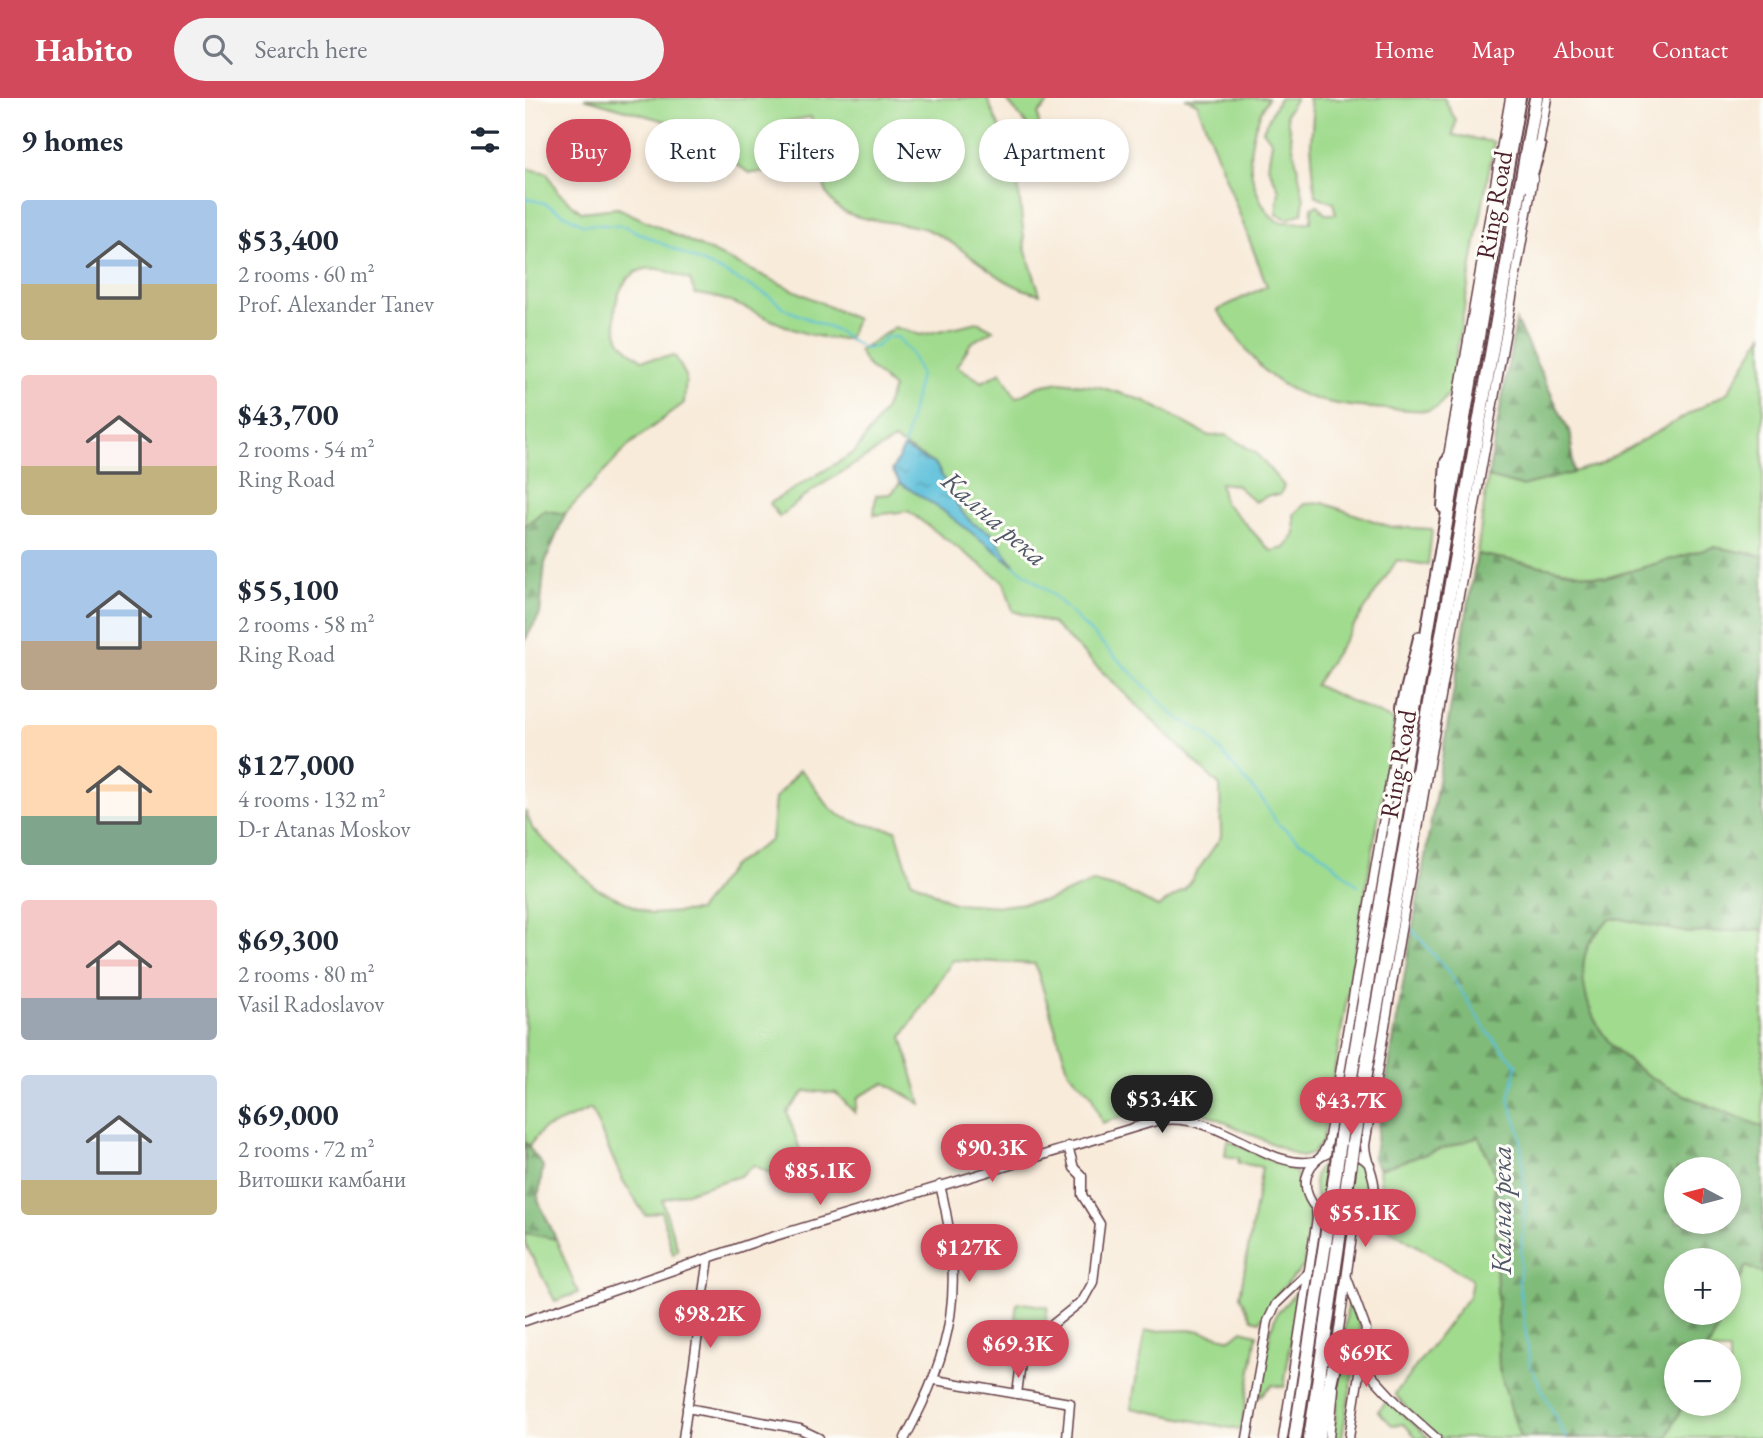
<!DOCTYPE html>
<meta charset="utf-8">
<style>
body{margin:0;font-family:"EB Garamond",serif;background:#f2f2f3;color:#1f2937;height:100vh;display:flex;flex-direction:column;font-size:26px;white-space:nowrap}
*{box-sizing:border-box;margin:0}
p{font-size:23px;color:#747a83}
.icon{flex:none;width:38px;height:38px;fill:none;stroke:currentColor;stroke-width:2;stroke-linecap:round;stroke-linejoin:round}
.map{position:relative;flex:1;overflow:hidden}
.panel{display:flex;flex-direction:column;background:#fff;width:525px}
.panel>*{flex:none}
.banner{position:absolute;left:21px;top:21px;width:665px;height:63px;display:flex;gap:14px}
.needle{width:46px;rotate:277deg}
.tools{position:absolute;left:1139px;top:1059px;display:grid;gap:14px}
.tools a{display:grid;place-items:center;width:77px;height:77px;border-radius:50%;background:#fff;box-shadow:0 4px 10px #0003;font-size:35px}
.price{position:absolute;translate:-50% -60px;padding:0 16px;border-radius:24px;background:#d1495b;color:#fff;font-size:23px;line-height:46px;filter:drop-shadow(0 2px 4px #0008)}
.price::after{content:'';position:absolute;left:50%;top:42px;width:21px;height:16px;margin-left:-10px;background:inherit;clip-path:polygon(0 0,100% 0,50% 100%)}
.price.selected{background:#222;color:#fff}
ul{padding:0;list-style:none}
li{display:flex;align-items:center;gap:21px;height:175px;padding:0 21px}
li span{display:grid;place-items:center;flex:none;width:196px;height:140px;border-radius:7px;color:#555}
li>.icon{margin-inline-start:auto}
span .icon{width:84px;height:84px;fill:#fffc;stroke-width:1}
li b{font-size:30px}
h2{display:flex;justify-content:space-between;align-items:center;height:84px;padding:0 21px;font-size:30px}
.pill{padding:0 24px;border-radius:32px;background:#fff;box-shadow:0 4px 10px #0003;font-size:24px;line-height:63px}
.pill.selected{background:#d1495b;color:#fff}
header{display:flex;align-items:center;gap:42px;box-sizing:border-box;height:98px;padding:0 35px;background:#d1495b;color:#fff}
header strong{font-size:33px}
nav{display:flex;gap:38px;margin-inline-start:auto;font-size:24px}
.search{width:490px;height:63px;background:#f2f2f3;display:flex;align-items:center;gap:18px;box-sizing:border-box;padding:0 24px;border-radius:38px;color:#747a83;font-size:26px}
main{display:flex;flex:1;min-height:0}
.map>svg:first-child{display:block}
</style>
<header>
<strong>Habito</strong>
<div class="search"><svg class="icon" aria-label="search" viewBox="0 0 24 24"><circle cx="10" cy="10" r="6"/><path d="M15 15l6 6"/></svg>Search here</div>
<nav><a>Home</a><a>Map</a><a>About</a><a>Contact</a></nav>
</header>
<main>
<section class="panel">
<h2>9 homes<svg class="icon" aria-label="filters" viewBox="0 0 24 24"><path d="M4 7h16M4 17h16"/><circle cx="9" cy="7" r="2"/><circle cx="15" cy="17" r="2"/></svg></h2>
<ul>
<li><span style="background:linear-gradient(#a9c7e8 60%,#c2b280 0)"><svg class="icon" aria-label="home" viewBox="0 0 24 24"><path d="M3 11l9-7 9 7M6 9v11h12V9"/></svg></span><div><b>$53,400</b><p>2 rooms · 60 m²</p><p>Prof. Alexander Tanev</p></div></li>
<li><span style="background:linear-gradient(#f6c9c9 65%,#c2b280 0)"><svg class="icon" aria-label="home" viewBox="0 0 24 24"><path d="M3 11l9-7 9 7M6 9v11h12V9"/></svg></span><div><b>$43,700</b><p>2 rooms · 54 m²</p><p>Ring Road</p></div></li>
<li><span style="background:linear-gradient(#a9c7e8 65%,#b9a48a 0)"><svg class="icon" aria-label="home" viewBox="0 0 24 24"><path d="M3 11l9-7 9 7M6 9v11h12V9"/></svg></span><div><b>$55,100</b><p>2 rooms · 58 m²</p><p>Ring Road</p></div></li>
<li><span style="background:linear-gradient(#ffd9b3 65%,#7fa58c 0)"><svg class="icon" aria-label="home" viewBox="0 0 24 24"><path d="M3 11l9-7 9 7M6 9v11h12V9"/></svg></span><div><b>$127,000</b><p>4 rooms · 132 m²</p><p>D-r Atanas Moskov</p></div></li>
<li><span style="background:linear-gradient(#f6c9c9 70%,#9aa5b1 0)"><svg class="icon" aria-label="home" viewBox="0 0 24 24"><path d="M3 11l9-7 9 7M6 9v11h12V9"/></svg></span><div><b>$69,300</b><p>2 rooms · 80 m²</p><p>Vasil Radoslavov</p></div></li>
<li><span style="background:linear-gradient(#c9d6e8 75%,#c2b280 0)"><svg class="icon" aria-label="home" viewBox="0 0 24 24"><path d="M3 11l9-7 9 7M6 9v11h12V9"/></svg></span><div><b>$69,000</b><p>2 rooms · 72 m²</p><p>Витошки камбани</p></div></li>
</ul>
</section>
<div class="map">
<svg width="1238" height="1340" viewBox="0 0 1238 1340">
<defs>
<pattern id="forest-firs" width="22" height="20" patternUnits="userSpaceOnUse" patternTransform="scale(1.75)"><rect width="22" height="20" fill="#80bb79"/><path d="M5 1l3.5 6h-7zM16 11l3.5 6h-7z" fill="#6b9763"/></pattern>
<pattern id="water-ripples" width="26" height="14" patternUnits="userSpaceOnUse" patternTransform="scale(1.75)"><rect width="26" height="14" fill="#5cc0da"/><path d="M2 4q2-2 4 0t4 0M15 11q2-2 4 0t4 0" fill="none" stroke="#4e9bb1"/></pattern>
</defs>
<rect width="100%" height="100%" fill="#fdfcf7"/>
<filter id="ink" filterUnits="userSpaceOnUse"><feTurbulence type="fractalNoise" baseFrequency=".0143" numOctaves="2"/><feDisplacementMap in="SourceGraphic" scale="14" xChannelSelector="R" yChannelSelector="G"/><feConvolveMatrix kernelMatrix="1 2 1 2 8 2 1 2 1" color-interpolation-filters="sRGB"/></filter>
<filter id="wash" filterUnits="userSpaceOnUse"><feTurbulence type="fractalNoise" baseFrequency=".00686" numOctaves="4" result="noise"/><feDisplacementMap in="SourceGraphic" scale="28" xChannelSelector="R" yChannelSelector="G"/><feGaussianBlur stdDeviation="1.57" result="paint"/><feColorMatrix in="noise" values="0 0 0 0 0 0 0 0 0 0 0 0 0 0 0 0 0 1.4 0 .05"/><feComposite in="paint" operator="in"/></filter>
<g filter="url(#wash)">
<rect width="100%" height="100%" fill="#f8ebda"/>
<g fill="#a0db8e" stroke="#757d5c" stroke-width="2">
<path d="M59,0H462L491,68L500,150L515,196C472,188 443,149 403,132C379,122 328,126 310,107C292,89 293,44 286,19L258,24L257,55L252,74L225,75L143,24Z"/>
<polygon points="480,0 528,0 513,16 515,43"/>
<path d="M660,0H743C724,34 718,67 736,103C740,111 745,119 753,123C763,126 776,124 786,124L787,109L793,107L800,116H811L808,105L790,97L786,45L788,17L783,0H919L931,23L928,37L969,44L924,295L913,309L903,313C845,309 778,314 735,268C719,250 706,230 692,212L742,188L672,5Z"/>
<polygon points="754,0 771,0 761,16 779,101 777,115 763,121 751,116 754,92 743,68 747,44 738,32"/>
<path d="M0,70L22,75L33,94L56,114L93,110L331,221L323,241C261,243 225,200 170,196L165,182C155,179 143,172 133,171C94,165 81,215 96,244C100,250 111,257 117,262L150,258L161,278L159,305L105,346L40,416L19,413L0,428Z"/>
<path d="M453,224L468,232L446,245L432,268L457,284L476,274L491,300L514,288L535,284L575,289L620,303L684,338L701,337L731,355L759,388L755,397H744L730,404L711,387L695,385L699,405C717,419 729,437 746,453L760,450L770,436L769,416L780,406L798,405L866,429L907,431L903,467L872,462L790,587L870,623L797,1044L787,1056L776,1059L682,1016L667,1012L642,1014L640,1006L577,1025L566,996L544,974L510,866L428,862L377,939L396,1006L360,985L333,999L330,1015L311,995L280,993L262,1014L282,1072L265,1086L229,1067L215,1078L137,1102L153,1152L148,1156L136,1113L120,1117L97,1081L66,1011L17,1032L4,1048L0,1044V712L8,732L71,790L125,816L173,813L207,768L246,742L250,701L274,672C287,681 291,693 301,705C315,725 349,728 371,732L386,782L428,805L477,808L524,802L568,784L599,792L633,809L660,791L696,739L695,688L528,526L488,513L479,484L383,413L349,417L351,397L366,396L375,385L417,412L489,466L466,436L447,425L435,412L411,367L369,342L288,392L254,419L245,405L330,354L359,313L368,290L341,266L334,253L370,229L396,237Z"/>
<polygon points="1238,236 1238,458 1189,449 1081,480 952,456 963,379 996,388 1073,367 1203,294"/>
<path d="M1085,821H1096L1164,835L1238,831V1029C1168,1000 1071,974 1059,887C1055,856 1063,842 1085,821Z"/>
<polygon points="954,1038 969,1072 974,1271 995,1340 915,1340 891,1321 870,1296 944,1198 947,1182 866,1132 847,1117 857,1097 854,1071"/>
<polygon points="702,1042 771,1074 776,1100 785,1117 779,1168 752,1196 735,1223 727,1221 715,1198 737,1069 713,1065 714,1060 700,1058"/>
<circle cx="816" cy="1086" r="27"/>
<polygon points="0,1135 31,1141 53,1195 30,1203 0,1145"/>
<polygon points="1221,1168 1238,1176 1238,1340 1142,1340 1158,1306 1204,1306 1204,1253 1182,1253 1200,1215 1204,1214 1204,1205"/>
<polygon points="774,1191 759,1289 747,1287 734,1299 746,1231 752,1215"/>
<polygon points="823,1202 833,1219 835,1233 817,1340 808,1340"/>
<polygon points="492,1204 523,1209 520,1226 490,1221"/>
<polygon points="671,1232 706,1241 717,1232 732,1236 716,1332 606,1310 620,1233"/>
<polygon points="863,1302 904,1340 892,1340 879,1326 867,1327 853,1313"/>
</g>
<g fill="url(#forest-firs)" stroke="#656d52" stroke-width="2" fill-rule="evenodd">
<polygon points="991,223 1046,337 1048,375 996,388 963,379"/>
<polygon points="19,412 40,416 20,465 15,516 0,542 0,428"/>
<path d="M1189,449L1238,458V831L1164,835L1097,821H1085C1063,841 1055,857 1059,887C1071,974 1168,1000 1238,1029V1176L1221,1168L1204,1205V1162H1152V1214L1200,1215L1182,1253H1152V1306H1158L1142,1340H995L974,1271L969,1072L954,1039L854,1071L848,1061L952,456L1081,480ZM1204,1071V1124H1152V1071Z"/>
<polygon points="0,1044 18,1068 13,1102 31,1141 0,1135"/>
</g>
<polygon fill="url(#water-ripples)" stroke="#537082" stroke-width="2" points="379,350 411,367 435,412 447,425 466,435 490,468 417,412 375,385 367,372"/>
<g fill="none" stroke-linecap="round" stroke-linejoin="round">
<g stroke="#5cc0da" stroke-width="2">
<polyline points="0,100 19,105 57,126 99,128 200,175 244,198 262,212 310,232 338,250 351,249 361,239 372,239 386,255 395,276 379,349"/>
<polyline points="489,467 527,496 649,617 682,637 740,705 752,725 774,743 789,750 834,788"/>
<polyline points="886,830 925,876 964,936 992,967 984,1002 995,1034 1000,1101 994,1184 1005,1267 1041,1340"/>
</g>
</g>
</g>
<g filter="url(#ink)">
<g fill="none" stroke-linecap="round" stroke-linejoin="round">
<g stroke="#643e45" stroke-width="11">
<g id="minor">
<polyline points="1013,51 1022,0"/>
<polyline points="922,364 985,0"/>
<polyline points="797,1057 803,1045 878,609"/>
<path d="M845,1067C815,1032 763,1068 787,1105C793,1114 803,1120 814,1121C823,1121 832,1118 839,1112C862,1091 840,1070 840,1047L902,677L1008,81"/>
<polyline points="822,1180 841,1231 824,1340"/>
<path d="M0,1223L227,1145L631,1023C695,1011 741,1074 790,1063"/>
<polyline points="836,1266 872,1305 911,1340"/>
<polyline points="809,1267 828,1131 834,1116"/>
<polyline points="410,1282 545,1305 542,1340"/>
<polyline points="492,1296 497,1257 503,1246 558,1202 568,1184 575,1126 557,1097 557,1078 549,1070 543,1048"/>
<polyline points="162,1310 275,1331 294,1340"/>
<polyline points="158,1340 184,1160"/>
<path d="M380,1340C429,1249 440,1188 415,1087"/>
<polyline points="722,1340 743,1223 751,1206 784,1174"/>
<polyline points="758,1340 792,1120 791,1110"/>
<polyline points="804,1340 809,1291"/>
</g>
</g>
<g stroke="#643e45" stroke-width="16">
<g id="highway">
<polyline points="1003,86 1014,49"/>
<polyline points="919,409 922,364"/>
<polyline points="878,609 895,540"/>
<polyline points="816,1037 994,0"/>
<polyline points="829,1039 1011,0"/>
<polyline points="770,1340 802,1133"/>
<polyline points="785,1340 815,1134"/>
<polyline points="793,1340 810,1263"/>
</g>
</g>
<use href="#minor" stroke="#fff" stroke-width="8"/>
<use href="#highway" stroke="#fff" stroke-width="12"/>
<g stroke="#643e45" stroke-width="16" stroke-linecap="butt">
<g id="highway-bridge">
<polyline points="802,1133 816,1037"/>
<polyline points="815,1134 829,1039"/>
</g>
</g>
<use href="#highway-bridge" stroke="#fff" stroke-width="12"/>
</g>
</g>
<g text-anchor="middle" dominant-baseline="central" stroke-width="6" stroke-linejoin="round" paint-order="stroke">
<g font-size="26" fill="#4a1f2b" stroke="#fdfcf7">
<text transform="translate(969 107) rotate(-80)">Ring Road</text>
<text transform="translate(873 666) rotate(-80)">Ring Road</text>
</g>
<g font-size="28" font-style="italic" fill="#505768" stroke="#fdfcf7">
<text transform="translate(470 420) rotate(41)">Кална река</text>
<text transform="translate(976 1112) rotate(-90)">Кална река</text>
</g>
</g>
</svg>
<div class="tools">
<a><svg class="needle" viewBox="-14 -14 28 28"><path d="M0-13l5 13h-10z" fill="#e53935"/><path d="M0 13l5-13h-10z" fill="#747a83"/></svg></a>
<a>+</a>
<a>−</a>
</div>
<b class="price selected" style="left:637px;top:1037px">$53.4K</b>
<b class="price" style="left:826px;top:1039px">$43.7K</b>
<b class="price" style="left:467px;top:1086px">$90.3K</b>
<b class="price" style="left:295px;top:1109px">$85.1K</b>
<b class="price" style="left:840px;top:1151px">$55.1K</b>
<b class="price" style="left:444px;top:1186px">$127K</b>
<b class="price" style="left:185px;top:1252px">$98.2K</b>
<b class="price" style="left:493px;top:1282px">$69.3K</b>
<b class="price" style="left:841px;top:1291px">$69K</b>
<div class="banner">
<a class="pill selected">Buy</a>
<a class="pill">Rent</a>
<a class="pill">Filters</a>
<a class="pill">New</a>
<a class="pill">Apartment</a>
</div>
</div>
</main>
